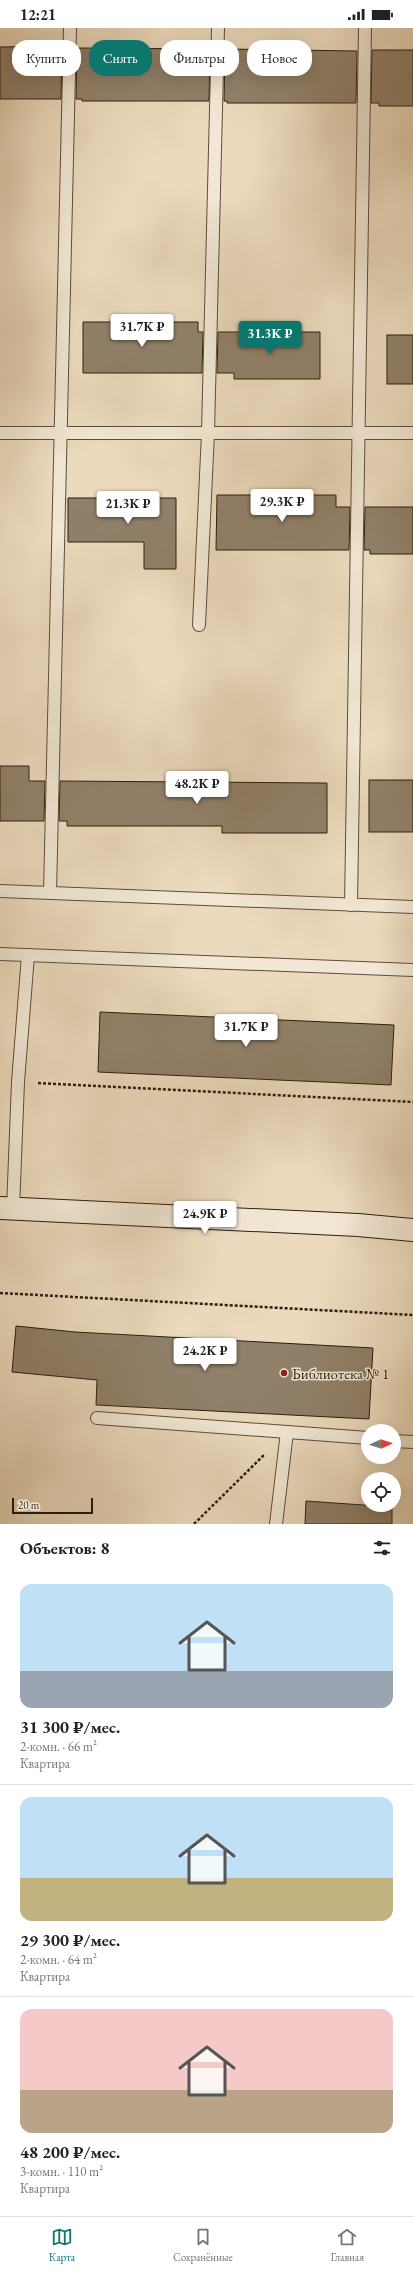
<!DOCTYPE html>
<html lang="ru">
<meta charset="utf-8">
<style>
body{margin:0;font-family:"EB Garamond",serif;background:#f6f6f6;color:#222;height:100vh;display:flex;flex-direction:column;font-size:15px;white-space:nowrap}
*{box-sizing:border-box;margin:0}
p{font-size:13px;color:#767676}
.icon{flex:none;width:22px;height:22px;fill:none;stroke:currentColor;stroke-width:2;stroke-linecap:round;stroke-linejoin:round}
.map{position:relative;height:1496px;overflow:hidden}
.sheet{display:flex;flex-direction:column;background:#fff;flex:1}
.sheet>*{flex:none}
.banner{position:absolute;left:12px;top:12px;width:389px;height:36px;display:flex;gap:8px}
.needle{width:26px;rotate:86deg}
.controls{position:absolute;left:361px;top:1396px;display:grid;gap:8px}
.controls a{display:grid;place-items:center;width:40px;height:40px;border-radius:50%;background:#fff;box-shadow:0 4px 16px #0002;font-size:20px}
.scale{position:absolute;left:12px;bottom:10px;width:81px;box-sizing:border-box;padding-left:4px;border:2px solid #2e1e0d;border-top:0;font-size:11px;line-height:14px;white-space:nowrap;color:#2e1e0d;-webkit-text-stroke:3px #f2e7d4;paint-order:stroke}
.price{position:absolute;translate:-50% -34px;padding:0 9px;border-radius:4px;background:#fff;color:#222;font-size:13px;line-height:26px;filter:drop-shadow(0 1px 2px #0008)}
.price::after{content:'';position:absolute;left:50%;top:24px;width:12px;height:9px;margin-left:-6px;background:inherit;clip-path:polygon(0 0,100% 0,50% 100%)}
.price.active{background:#0f766e;color:#fff}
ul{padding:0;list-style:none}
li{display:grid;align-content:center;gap:8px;height:212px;padding:0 20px}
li+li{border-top:1px solid #e0e0e0}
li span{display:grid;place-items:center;height:124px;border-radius:12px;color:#555}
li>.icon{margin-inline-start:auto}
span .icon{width:72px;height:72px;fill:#fffc;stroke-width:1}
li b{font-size:17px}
h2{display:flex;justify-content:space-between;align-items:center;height:48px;padding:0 20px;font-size:17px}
.tag{padding:0 14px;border-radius:16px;background:#fff;box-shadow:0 4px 16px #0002;font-size:14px;line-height:36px}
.tag.active{background:#0f766e;color:#fff}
.status{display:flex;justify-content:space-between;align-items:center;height:28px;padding:0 20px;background:#fff;direction:ltr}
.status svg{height:11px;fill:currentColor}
.dock{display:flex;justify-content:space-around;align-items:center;height:56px;border-top:1px solid #e0e0e0;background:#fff;font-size:11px;color:#767676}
.dock a{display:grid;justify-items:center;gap:2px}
.dock .active{color:#0f766e}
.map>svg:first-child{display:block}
</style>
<div class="status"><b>12:21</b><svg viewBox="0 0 49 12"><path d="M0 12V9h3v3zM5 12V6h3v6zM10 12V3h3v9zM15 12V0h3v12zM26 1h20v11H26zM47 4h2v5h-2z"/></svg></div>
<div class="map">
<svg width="413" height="1496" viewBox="0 0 413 1496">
<rect width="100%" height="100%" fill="#ebdabd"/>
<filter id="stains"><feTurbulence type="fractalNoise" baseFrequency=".005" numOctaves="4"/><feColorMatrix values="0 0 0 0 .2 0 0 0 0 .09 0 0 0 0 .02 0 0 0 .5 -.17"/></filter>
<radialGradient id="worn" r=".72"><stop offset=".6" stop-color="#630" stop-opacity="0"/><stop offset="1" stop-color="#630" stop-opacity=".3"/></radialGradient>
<g fill="#908069" stroke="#2e1e0d">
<polygon points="52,18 52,20 62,20 61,71 0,71 0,19"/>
<polygon points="77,20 210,21 209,73 82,73 82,71 76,71"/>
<polygon points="225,21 357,23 356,75 227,75 227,73 224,73"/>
<polygon points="372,22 413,22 413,78 379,78 379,75 371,75"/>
<polygon points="83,294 198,294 198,304 203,304 202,345 83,345"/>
<polygon points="218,304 320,304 320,351 234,351 234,345 217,345"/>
<rect x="387" y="307" width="26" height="49"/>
<polygon points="217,467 336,467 336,479 350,479 349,522 216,522"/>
<polygon points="68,470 176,470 176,541 144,541 144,514 68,514"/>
<polygon points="365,479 413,479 413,526 370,526 370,522 364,522"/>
<polygon points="0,738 29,738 29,753 45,753 44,793 0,793"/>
<rect x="369" y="752" width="44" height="52"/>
<polygon points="60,753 327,755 327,805 222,805 222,798 67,798 67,793 59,793"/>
<polygon points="100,984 394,997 391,1057 98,1044"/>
<polygon points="16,1298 75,1304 373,1320 369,1391 96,1377 97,1352 12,1344"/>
<polygon points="306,1473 392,1479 392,1496 305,1496"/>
</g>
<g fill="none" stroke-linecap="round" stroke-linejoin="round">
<g stroke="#5d4d39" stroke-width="14">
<g id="service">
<polyline points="0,405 413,405"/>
<polyline points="199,597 208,405 218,0"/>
<polyline points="0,863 413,879"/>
<polyline points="50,865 70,0"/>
<polyline points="351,877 365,0"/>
<polyline points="0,926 413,942"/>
<polyline points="13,1181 18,1054 28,927"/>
<polyline points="97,1390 368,1410"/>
<polyline points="394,1413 413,1414"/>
<polyline points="276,1496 287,1404"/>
</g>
</g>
<g stroke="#2e1e0d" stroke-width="24">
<polyline id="secondary" points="0,1180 358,1197 413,1202"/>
</g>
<g stroke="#2e1e0d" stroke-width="2.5" stroke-dasharray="3 2" stroke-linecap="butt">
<polyline points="38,1055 413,1074"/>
<polyline points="0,1265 413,1287"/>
<polyline points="194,1496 264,1427"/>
</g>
<use href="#service" stroke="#f2e7d4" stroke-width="12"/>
<use href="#secondary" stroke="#f2e7d4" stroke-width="22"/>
</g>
<circle fill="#8f2418" stroke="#f2e7d4" stroke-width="1.5" cx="284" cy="1345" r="4"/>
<g text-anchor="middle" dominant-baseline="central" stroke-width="3" stroke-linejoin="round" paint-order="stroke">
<g font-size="15" fill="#2e1e0d" stroke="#f2e7d4" text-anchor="start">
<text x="292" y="1345">Библиотека № 1</text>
</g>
</g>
<rect width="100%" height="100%" filter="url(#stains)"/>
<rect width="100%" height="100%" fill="url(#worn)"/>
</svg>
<div class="controls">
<a><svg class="needle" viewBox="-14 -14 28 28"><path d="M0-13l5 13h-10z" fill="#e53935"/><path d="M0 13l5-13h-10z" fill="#767676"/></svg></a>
<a><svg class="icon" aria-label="locate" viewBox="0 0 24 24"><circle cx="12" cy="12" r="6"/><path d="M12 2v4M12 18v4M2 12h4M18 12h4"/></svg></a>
</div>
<div class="scale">20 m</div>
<b class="price" style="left:142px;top:320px">31.7K ₽</b>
<b class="price active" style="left:270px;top:327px">31.3K ₽</b>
<b class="price" style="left:282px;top:495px">29.3K ₽</b>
<b class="price" style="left:128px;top:497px">21.3K ₽</b>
<b class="price" style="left:197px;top:777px">48.2K ₽</b>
<b class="price" style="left:246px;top:1020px">31.7K ₽</b>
<b class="price" style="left:205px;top:1207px">24.9K ₽</b>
<b class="price" style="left:205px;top:1344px">24.2K ₽</b>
<div class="banner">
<a class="tag">Купить</a>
<a class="tag active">Снять</a>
<a class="tag">Фильтры</a>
<a class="tag">Новое</a>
</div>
</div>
<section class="sheet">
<h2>Объектов: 8<svg class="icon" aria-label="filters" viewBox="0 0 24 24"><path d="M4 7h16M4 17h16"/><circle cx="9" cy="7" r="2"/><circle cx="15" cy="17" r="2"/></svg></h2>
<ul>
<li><span style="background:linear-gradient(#bfe0f5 70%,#9aa5b1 0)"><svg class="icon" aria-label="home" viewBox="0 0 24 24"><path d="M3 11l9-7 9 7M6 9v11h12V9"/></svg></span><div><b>31 300 ₽/мес.</b><p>2-комн. · 66 m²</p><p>Квартира</p></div></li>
<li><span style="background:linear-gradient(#bfe0f5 65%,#c2b280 0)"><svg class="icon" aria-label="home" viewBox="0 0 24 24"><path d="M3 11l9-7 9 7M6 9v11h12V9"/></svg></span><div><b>29 300 ₽/мес.</b><p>2-комн. · 64 m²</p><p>Квартира</p></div></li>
<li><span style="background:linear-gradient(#f6c9c9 65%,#b9a48a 0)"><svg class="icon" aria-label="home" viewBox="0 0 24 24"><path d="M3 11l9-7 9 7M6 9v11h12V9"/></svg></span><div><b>48 200 ₽/мес.</b><p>3-комн. · 110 m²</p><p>Квартира</p></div></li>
</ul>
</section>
<nav class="dock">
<a class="active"><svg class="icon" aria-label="map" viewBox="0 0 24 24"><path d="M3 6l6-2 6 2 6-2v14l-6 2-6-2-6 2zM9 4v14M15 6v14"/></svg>Карта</a>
<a><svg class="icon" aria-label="saved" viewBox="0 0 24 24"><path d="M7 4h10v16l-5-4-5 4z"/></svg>Сохранённые</a>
<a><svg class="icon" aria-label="home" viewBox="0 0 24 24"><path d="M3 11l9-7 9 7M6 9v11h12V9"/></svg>Главная</a>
</nav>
